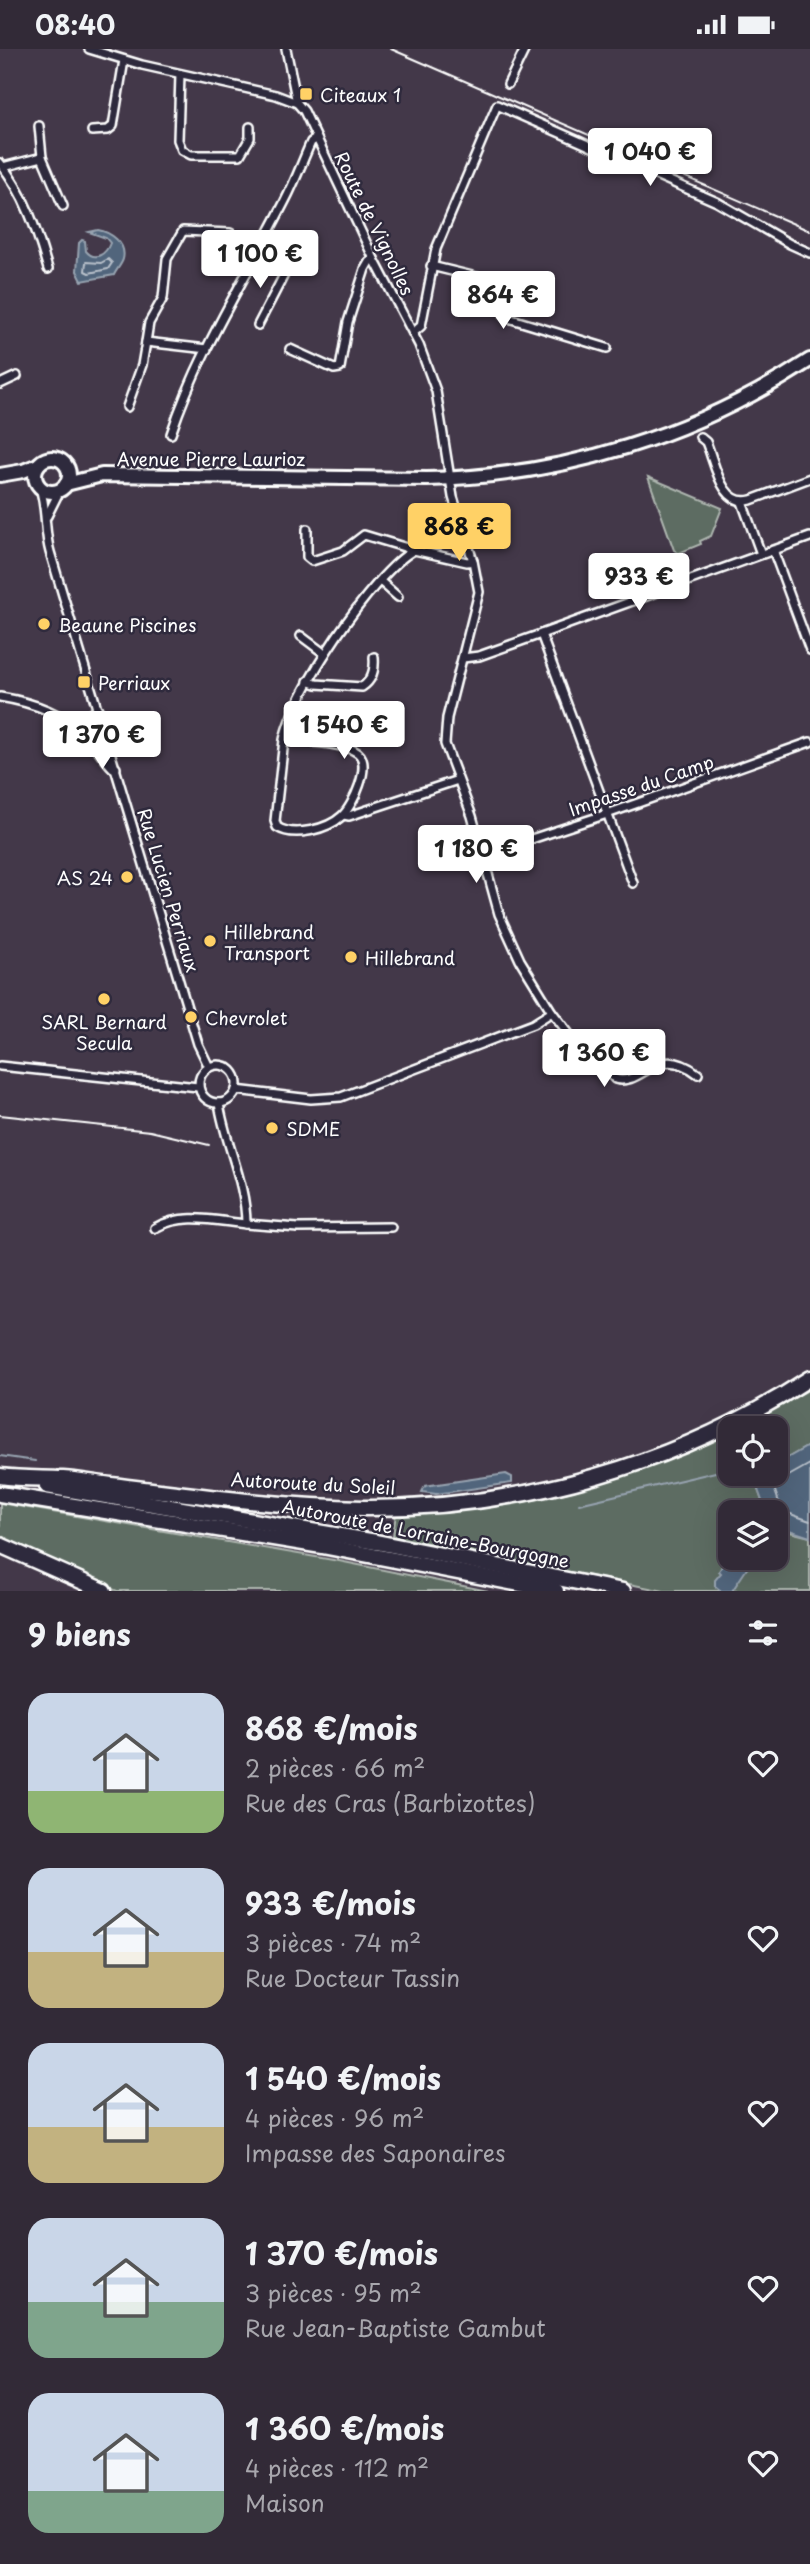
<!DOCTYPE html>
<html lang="fr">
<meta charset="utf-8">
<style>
body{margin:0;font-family:"Playpen Sans",sans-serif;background:#3a323f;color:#f1f3f6;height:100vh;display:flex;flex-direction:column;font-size:26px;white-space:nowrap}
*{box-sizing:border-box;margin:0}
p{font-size:23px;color:#a8a7ad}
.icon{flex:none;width:38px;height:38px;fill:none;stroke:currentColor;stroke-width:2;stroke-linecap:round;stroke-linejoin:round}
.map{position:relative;height:1542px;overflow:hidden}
.sheet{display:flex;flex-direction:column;background:#322a37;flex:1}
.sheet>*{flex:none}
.tools{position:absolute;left:718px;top:1367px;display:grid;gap:14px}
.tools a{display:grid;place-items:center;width:70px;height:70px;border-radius:14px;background:#322a37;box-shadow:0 7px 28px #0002,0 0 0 2px #4d4652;font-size:35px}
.price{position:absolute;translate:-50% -60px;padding:0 16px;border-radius:7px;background:#fff;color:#222;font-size:23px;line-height:46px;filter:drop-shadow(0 2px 4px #0008)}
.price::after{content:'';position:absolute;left:50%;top:42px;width:21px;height:16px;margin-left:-10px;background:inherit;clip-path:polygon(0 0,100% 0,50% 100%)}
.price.current{background:#ffd166;color:#111}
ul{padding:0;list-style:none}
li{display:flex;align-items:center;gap:21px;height:175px;padding:0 28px}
li span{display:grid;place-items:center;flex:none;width:196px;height:140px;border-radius:21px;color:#555}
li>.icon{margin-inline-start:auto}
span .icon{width:84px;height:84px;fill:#fffc;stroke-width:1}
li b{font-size:30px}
h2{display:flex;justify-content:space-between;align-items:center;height:84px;padding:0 28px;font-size:30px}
.status{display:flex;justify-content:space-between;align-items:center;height:49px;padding:0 35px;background:#322a37;direction:ltr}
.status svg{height:19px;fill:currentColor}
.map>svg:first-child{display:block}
</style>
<div class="status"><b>08:40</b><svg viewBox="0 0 49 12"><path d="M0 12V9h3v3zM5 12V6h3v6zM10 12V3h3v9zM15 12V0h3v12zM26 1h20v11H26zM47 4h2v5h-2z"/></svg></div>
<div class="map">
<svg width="810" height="1542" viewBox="0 0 810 1542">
<rect width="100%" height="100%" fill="#433849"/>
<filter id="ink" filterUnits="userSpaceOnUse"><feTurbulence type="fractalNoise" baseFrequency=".0143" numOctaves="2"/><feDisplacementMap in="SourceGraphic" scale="14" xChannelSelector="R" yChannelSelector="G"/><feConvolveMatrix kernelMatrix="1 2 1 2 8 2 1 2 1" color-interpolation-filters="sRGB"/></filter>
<g filter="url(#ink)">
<g fill="#5d6c62" stroke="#aeb6b0" stroke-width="2">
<polygon points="648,428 722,459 711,487 700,492 701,495 679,504 674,501"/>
<polygon points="810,1340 810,1396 775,1416 775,1379 737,1379"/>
<path d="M730,1382V1424L762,1425L756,1435L766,1463H730V1508H775V1475L786,1482L810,1488V1542H664L393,1487L396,1464C449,1461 501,1459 552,1447C613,1433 673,1408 730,1382Z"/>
<polygon points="0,1454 339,1512 488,1542 117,1542 0,1491"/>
</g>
<g fill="#51657c" stroke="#97a3b0" stroke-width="2">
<path d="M98,181C110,183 127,194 123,210C122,215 116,221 114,226L82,232L77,222L79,194L82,191L85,192L86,202C95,213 106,205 110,194L106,189L89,183Z"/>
<polygon points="810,1396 810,1488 777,1477 775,1463 766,1463 756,1435 762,1425 775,1424 775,1416"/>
<polygon points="506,1425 512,1428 512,1434 436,1445 422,1443 425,1437 431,1436"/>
<polygon points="730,1504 730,1508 754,1509 732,1542 721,1542 715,1537 715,1531 721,1524 719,1522"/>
</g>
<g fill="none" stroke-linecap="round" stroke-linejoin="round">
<g stroke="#b9c1cb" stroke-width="2">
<polygon points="108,210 112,214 108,220 89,224 85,222 86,213 101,214"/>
<polyline points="810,1415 785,1429 776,1431 773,1436 782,1462 810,1472"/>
</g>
<g stroke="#97a3b0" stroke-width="2">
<polyline points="0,1407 35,1412"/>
<polyline points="579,1455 724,1421"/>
</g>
<g stroke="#fff" stroke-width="12">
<g id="street">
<polyline points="89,0 142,16 276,46 297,54"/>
<polyline points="180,25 178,91 182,101 191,106 240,106 250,89 250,78"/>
<polyline points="508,35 525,0"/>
<polyline points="39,77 42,108 63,157"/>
<polyline points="92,82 108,81 113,77 124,11"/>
<path d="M0,114C25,145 37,182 48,220"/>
<polyline points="3,118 42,108"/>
<polyline points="255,209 285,224 258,276"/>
<polyline points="431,217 493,232 498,236 505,268 607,299"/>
<polyline points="413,284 421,277 436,200 497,56 717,153 790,195 810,204"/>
<polyline points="207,300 146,293 149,274 163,249 167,210 183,182 230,184 259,201"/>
<polyline points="290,300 334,320 340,319 348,273 365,220 369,213 374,210"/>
<polyline points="0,335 17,327"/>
<polyline points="127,358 142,316 146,293"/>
<path d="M171,385C198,303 246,229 285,152C295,133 302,113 311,93L316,90"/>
<path d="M700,388L706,393C715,413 721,459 751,451L810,429"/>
<path d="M40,439C47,460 44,482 50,503L198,995L209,1018"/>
<polyline points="742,453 761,505"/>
<polyline points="47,467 60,441"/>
<polyline points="307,480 307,508 312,512 343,502 364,486 414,501 467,513 473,512"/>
<polyline points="773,501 810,601"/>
<polyline points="380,532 398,548"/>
<polyline points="541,585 633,834"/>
<polyline points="301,587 325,605"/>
<polyline points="463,609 479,607 541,585 810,488"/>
<path d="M308,632L316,635L362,638C373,631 375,620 374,608"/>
<path d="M0,648C31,653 61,663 85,685C96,696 103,709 113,719H116"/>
<polyline points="71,674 90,666 98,660"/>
<path d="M284,691C303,693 344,693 358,704C372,716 353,757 342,767C328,780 294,789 277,778L275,772L284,691C293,644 372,525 414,501"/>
<polyline points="344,766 349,767 458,731"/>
<polyline points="484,808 489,804 607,765 810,693"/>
<path d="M552,963L573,990L585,997L615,1030C643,1038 656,993 698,1025"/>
<circle cx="218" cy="1035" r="19"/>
<polyline points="0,1017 198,1038"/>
<polyline points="236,1041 311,1050 341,1048 533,975 552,963 520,911 499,865 472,767 445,695 447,669 479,543 473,512 453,448 436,342 419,296 374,210 304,62 297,54 286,0"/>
<path d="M219,1054C225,1095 246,1133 246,1175L298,1179L391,1178"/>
<path d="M155,1179C183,1163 216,1172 246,1175"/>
</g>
</g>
<g stroke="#fff" stroke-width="18">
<g id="primary">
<circle cx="52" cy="426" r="17"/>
<polyline points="0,426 23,422 38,416"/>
<path d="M66,435L102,426L427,430C563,428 696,386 810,311"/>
</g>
</g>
<g stroke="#fff" stroke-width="19">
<g id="highway">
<path d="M0,1427C21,1430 42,1429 63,1430C79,1431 95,1434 111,1436C195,1446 279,1458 364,1459C521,1460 678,1416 810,1329"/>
<polyline points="47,1437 376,1493 623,1542"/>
<polyline points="0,1445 322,1497 556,1542"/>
<polyline points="0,1496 104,1542"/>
</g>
</g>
<use href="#street" stroke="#2f2a3d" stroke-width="7"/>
<use href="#primary" stroke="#2f2a3d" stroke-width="12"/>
<use href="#highway" stroke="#2f2a3d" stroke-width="14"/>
<g stroke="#fff" stroke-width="2">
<polyline points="391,0 810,182"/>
<polyline points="0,1066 150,1082 209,1096"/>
</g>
</g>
</g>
<g fill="#ffd166" stroke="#2f2a3d" stroke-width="2.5">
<rect x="299" y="38" width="14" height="14" rx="3.5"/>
<circle cx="44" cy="575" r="7"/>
<rect x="77" y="626" width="14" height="14" rx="3.5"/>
<circle cx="127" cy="828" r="7"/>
<circle cx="210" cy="892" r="7"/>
<circle cx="351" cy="908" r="7"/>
<circle cx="104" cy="950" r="7"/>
<circle cx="191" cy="968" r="7"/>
<circle cx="272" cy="1079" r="7"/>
</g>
<g text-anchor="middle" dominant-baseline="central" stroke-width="5" stroke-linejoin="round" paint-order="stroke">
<g font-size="18" fill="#fff" stroke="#2f2a3d" text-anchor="start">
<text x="320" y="45">Citeaux 1</text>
<text x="58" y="575">Beaune Piscines</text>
<text x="98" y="633">Perriaux</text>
<text x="113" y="828" text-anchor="end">AS 24</text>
<text x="224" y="882">Hillebrand<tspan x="224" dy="21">Transport</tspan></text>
<text x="365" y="908">Hillebrand</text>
<text x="205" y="968">Chevrolet</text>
<text x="104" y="972" text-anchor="middle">SARL Bernard<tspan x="104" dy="21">Secula</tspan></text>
<text x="286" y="1079">SDME</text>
</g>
<g font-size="18" fill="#fff" stroke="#2f2a3d">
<text transform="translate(375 174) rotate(64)">Route de Vignolles</text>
<text x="211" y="409">Avenue Pierre Laurioz</text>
<text transform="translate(641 736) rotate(-19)">Impasse du Camp</text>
<text transform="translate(169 841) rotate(73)">Rue Lucien Perriaux</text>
<text transform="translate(313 1434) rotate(3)">Autoroute du Soleil</text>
<text transform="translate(426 1484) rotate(11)">Autoroute de Lorraine-Bourgogne</text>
</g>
</g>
</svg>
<div class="tools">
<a><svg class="icon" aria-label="locate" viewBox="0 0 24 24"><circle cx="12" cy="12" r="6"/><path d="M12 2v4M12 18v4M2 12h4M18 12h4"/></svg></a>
<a><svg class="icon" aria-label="layers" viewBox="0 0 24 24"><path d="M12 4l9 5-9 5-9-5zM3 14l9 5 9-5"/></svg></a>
</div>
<b class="price" style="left:650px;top:139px">1 040 €</b>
<b class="price" style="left:260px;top:241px">1 100 €</b>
<b class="price" style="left:503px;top:282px">864 €</b>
<b class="price current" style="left:459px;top:514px">868 €</b>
<b class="price" style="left:639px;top:564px">933 €</b>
<b class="price" style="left:344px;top:712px">1 540 €</b>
<b class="price" style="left:102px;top:722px">1 370 €</b>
<b class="price" style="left:476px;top:836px">1 180 €</b>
<b class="price" style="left:604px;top:1040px">1 360 €</b>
</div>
<section class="sheet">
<h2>9 biens<svg class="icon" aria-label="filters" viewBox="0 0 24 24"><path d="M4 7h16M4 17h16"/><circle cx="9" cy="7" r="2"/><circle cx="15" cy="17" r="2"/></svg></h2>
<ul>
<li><span style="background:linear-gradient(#c9d6e8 70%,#8fb573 0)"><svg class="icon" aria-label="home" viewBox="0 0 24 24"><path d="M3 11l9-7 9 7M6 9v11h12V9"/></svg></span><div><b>868 €/mois</b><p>2 pièces · 66 m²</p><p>Rue des Cras (Barbizottes)</p></div><svg class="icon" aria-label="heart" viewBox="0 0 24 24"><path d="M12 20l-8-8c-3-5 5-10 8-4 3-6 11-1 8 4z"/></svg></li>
<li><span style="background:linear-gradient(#c9d6e8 60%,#c2b280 0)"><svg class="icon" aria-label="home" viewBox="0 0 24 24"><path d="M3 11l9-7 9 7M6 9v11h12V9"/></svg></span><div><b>933 €/mois</b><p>3 pièces · 74 m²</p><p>Rue Docteur Tassin</p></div><svg class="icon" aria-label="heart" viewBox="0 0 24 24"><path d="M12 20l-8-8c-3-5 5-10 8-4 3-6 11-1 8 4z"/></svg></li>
<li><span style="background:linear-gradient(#c9d6e8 60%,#c2b280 0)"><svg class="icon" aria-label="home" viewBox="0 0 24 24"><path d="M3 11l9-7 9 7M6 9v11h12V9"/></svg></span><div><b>1 540 €/mois</b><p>4 pièces · 96 m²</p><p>Impasse des Saponaires</p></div><svg class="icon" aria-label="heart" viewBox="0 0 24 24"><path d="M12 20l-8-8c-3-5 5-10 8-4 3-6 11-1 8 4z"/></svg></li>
<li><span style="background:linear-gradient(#c9d6e8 60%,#7fa58c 0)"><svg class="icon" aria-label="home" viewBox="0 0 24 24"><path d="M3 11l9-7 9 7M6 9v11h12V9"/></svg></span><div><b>1 370 €/mois</b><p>3 pièces · 95 m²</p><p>Rue Jean-Baptiste Gambut</p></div><svg class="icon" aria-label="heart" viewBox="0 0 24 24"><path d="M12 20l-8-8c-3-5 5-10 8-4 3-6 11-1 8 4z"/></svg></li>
<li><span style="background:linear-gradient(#c9d6e8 70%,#7fa58c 0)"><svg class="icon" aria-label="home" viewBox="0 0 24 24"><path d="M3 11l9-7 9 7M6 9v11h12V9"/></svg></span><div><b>1 360 €/mois</b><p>4 pièces · 112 m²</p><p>Maison</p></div><svg class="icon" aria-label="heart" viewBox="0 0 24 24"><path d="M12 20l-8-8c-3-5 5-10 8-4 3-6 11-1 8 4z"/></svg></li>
</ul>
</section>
